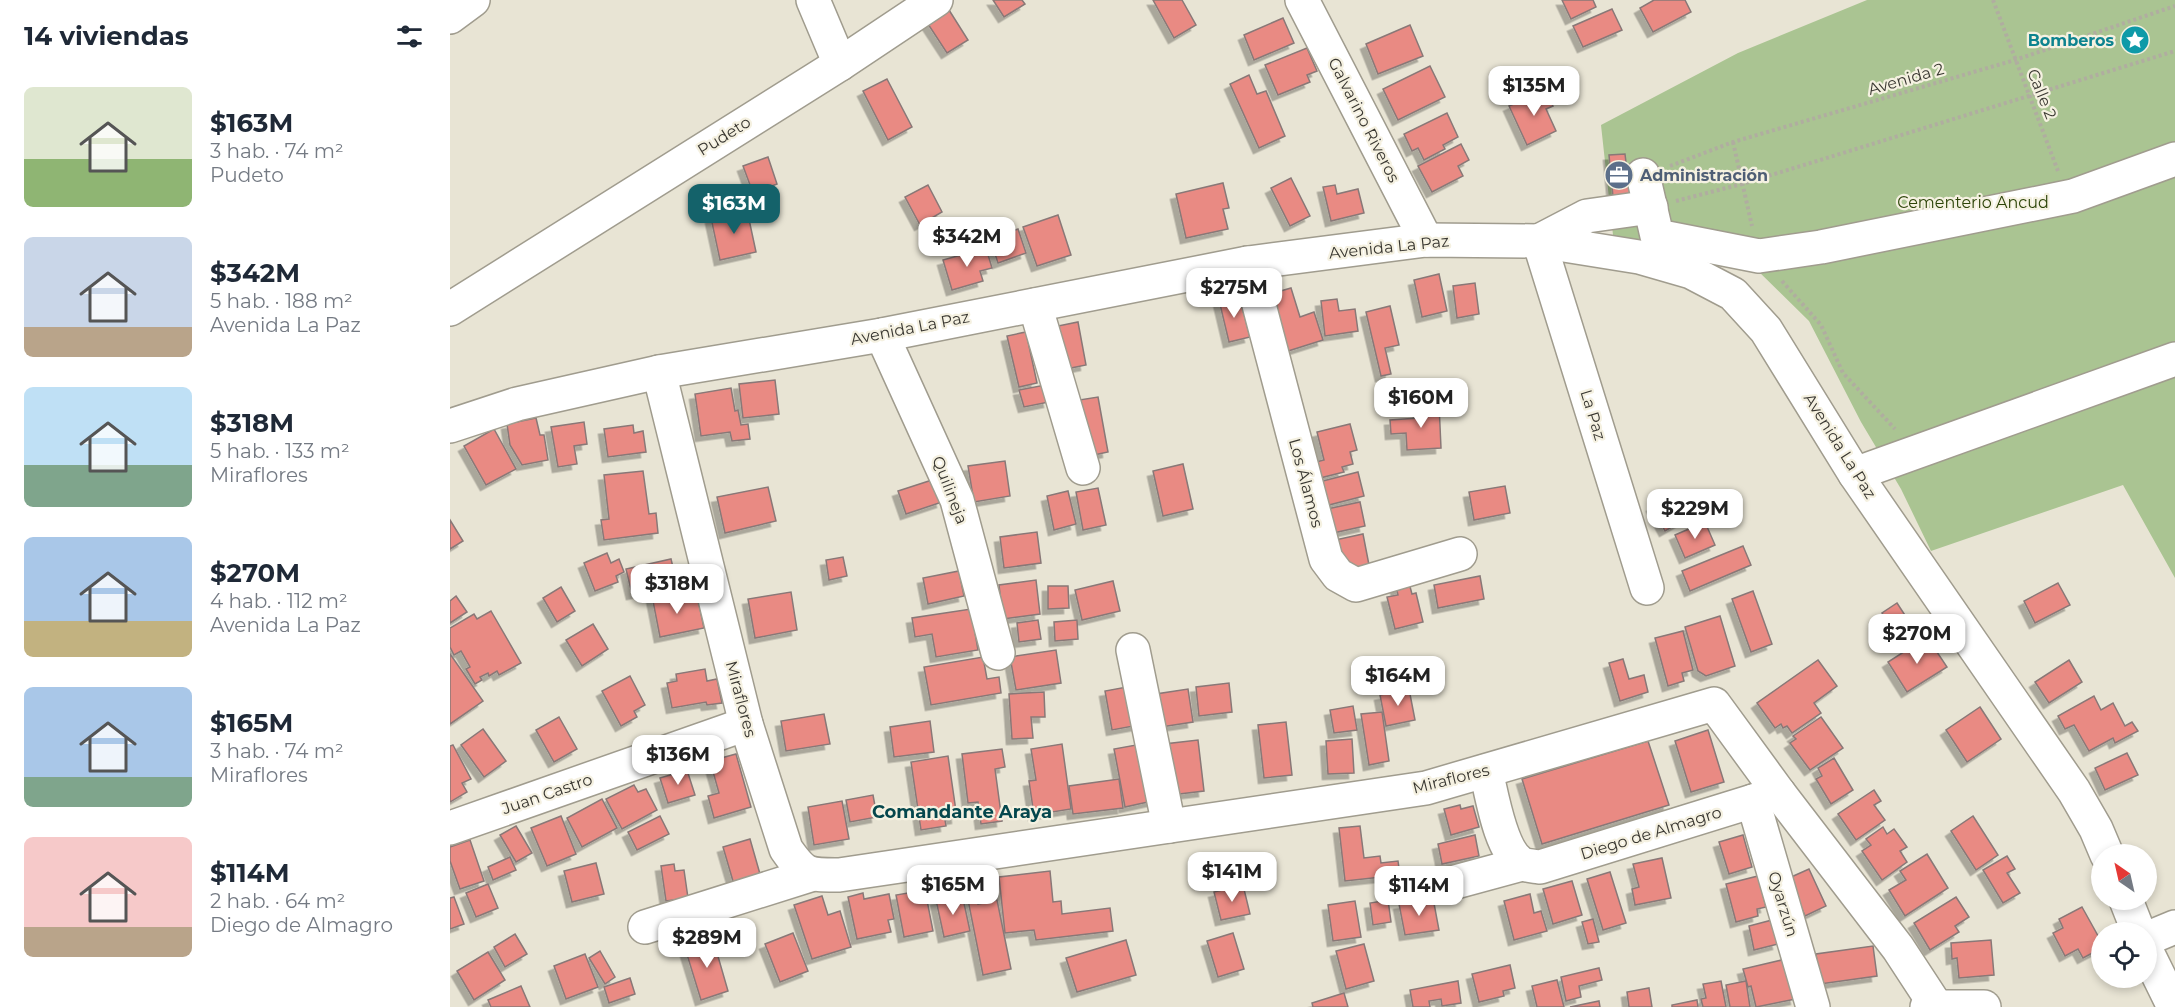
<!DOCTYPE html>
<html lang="es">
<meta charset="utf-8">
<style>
body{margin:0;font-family:Montserrat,sans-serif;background:#f6f6f7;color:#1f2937;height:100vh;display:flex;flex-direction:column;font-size:22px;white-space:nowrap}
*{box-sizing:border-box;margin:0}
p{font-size:20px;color:#747a83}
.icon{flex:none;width:33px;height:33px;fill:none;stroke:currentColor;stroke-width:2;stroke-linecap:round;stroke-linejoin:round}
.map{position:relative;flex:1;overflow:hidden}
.drawer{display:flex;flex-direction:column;background:#fff;width:450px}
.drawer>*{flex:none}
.needle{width:39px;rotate:326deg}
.fabs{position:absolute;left:1641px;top:844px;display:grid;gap:12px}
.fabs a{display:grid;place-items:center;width:66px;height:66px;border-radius:50%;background:#fff;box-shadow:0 3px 9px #0003;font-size:30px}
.price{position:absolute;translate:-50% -51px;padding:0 14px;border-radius:12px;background:#fff;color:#222;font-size:20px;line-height:39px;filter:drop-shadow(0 2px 3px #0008)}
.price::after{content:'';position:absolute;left:50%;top:36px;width:18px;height:14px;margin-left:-9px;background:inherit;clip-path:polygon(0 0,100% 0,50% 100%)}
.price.on{background:#14626a;color:#fff}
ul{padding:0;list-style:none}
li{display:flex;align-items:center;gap:18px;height:150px;padding:0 24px}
li span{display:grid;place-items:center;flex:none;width:168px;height:120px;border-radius:9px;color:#555}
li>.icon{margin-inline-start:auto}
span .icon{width:72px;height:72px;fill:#fffc;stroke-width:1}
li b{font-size:26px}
h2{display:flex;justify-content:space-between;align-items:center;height:72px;padding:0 24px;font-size:26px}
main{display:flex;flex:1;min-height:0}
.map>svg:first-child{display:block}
</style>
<main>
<section class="drawer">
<h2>14 viviendas<svg class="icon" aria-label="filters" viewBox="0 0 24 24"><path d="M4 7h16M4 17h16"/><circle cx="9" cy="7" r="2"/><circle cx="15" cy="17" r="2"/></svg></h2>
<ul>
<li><span style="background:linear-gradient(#dfe7d0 60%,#8fb573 0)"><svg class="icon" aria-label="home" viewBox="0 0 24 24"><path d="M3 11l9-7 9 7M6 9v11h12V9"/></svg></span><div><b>$163M</b><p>3 hab. · 74 m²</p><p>Pudeto</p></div></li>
<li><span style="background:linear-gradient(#c9d6e8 75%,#b9a48a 0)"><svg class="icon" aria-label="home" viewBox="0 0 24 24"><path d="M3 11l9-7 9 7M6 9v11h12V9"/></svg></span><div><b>$342M</b><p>5 hab. · 188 m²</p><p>Avenida La Paz</p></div></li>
<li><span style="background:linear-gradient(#bfe0f5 65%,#7fa58c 0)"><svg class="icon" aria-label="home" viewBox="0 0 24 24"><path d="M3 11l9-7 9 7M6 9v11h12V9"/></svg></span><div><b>$318M</b><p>5 hab. · 133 m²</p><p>Miraflores</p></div></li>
<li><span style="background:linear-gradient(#a9c7e8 70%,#c2b280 0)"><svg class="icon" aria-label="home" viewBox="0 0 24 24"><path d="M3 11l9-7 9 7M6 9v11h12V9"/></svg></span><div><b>$270M</b><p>4 hab. · 112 m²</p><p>Avenida La Paz</p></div></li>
<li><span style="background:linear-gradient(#a9c7e8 75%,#7fa58c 0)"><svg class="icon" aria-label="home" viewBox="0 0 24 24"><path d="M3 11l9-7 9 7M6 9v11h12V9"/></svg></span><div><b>$165M</b><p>3 hab. · 74 m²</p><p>Miraflores</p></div></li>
<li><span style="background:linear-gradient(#f6c9c9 75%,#b9a48a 0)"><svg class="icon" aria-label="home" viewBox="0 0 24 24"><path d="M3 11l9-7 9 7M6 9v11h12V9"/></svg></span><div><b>$114M</b><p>2 hab. · 64 m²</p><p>Diego de Almagro</p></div></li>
</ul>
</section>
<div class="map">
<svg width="1725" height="1007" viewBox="0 0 1725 1007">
<defs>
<filter id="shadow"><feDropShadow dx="-5.5" dy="5.5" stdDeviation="0" flood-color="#0004"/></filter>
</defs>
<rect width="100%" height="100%" fill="#e8e4d4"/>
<polygon fill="#aac492" points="1417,0 1725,0 1725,578 1673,485 1481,551 1451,489 1411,422 1359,321 1304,267 1163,235 1151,125 1288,53"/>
<g fill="#e98a83" stroke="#897877" stroke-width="1.5" filter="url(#shadow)">
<polygon points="543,0 572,0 575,4 554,17"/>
<polygon points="703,0 732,0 746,25 724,38"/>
<polygon points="1112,0 1143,0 1146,7 1121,19"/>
<polygon points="1204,0 1235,0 1241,12 1203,32 1190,8"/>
<polygon points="1162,9 1172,30 1133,47 1123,26"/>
<polygon points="499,10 518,40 497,53 478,24"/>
<polygon points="833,18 844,43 804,60 794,35"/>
<polygon points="960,25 973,56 928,74 916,44"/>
<polygon points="857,48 867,71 857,75 860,82 828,95 815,65"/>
<polygon points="980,66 995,97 948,120 933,89"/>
<polygon points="799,75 807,94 816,91 835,136 809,148 780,84"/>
<polygon points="437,79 462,127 438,140 413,91"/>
<polygon points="1095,90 1103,106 1096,109 1106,131 1077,145 1059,106"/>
<polygon points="997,113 1008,137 993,145 995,149 974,160 968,148 962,151 954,134"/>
<polygon points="1011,144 1019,160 1008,166 1013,176 982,192 968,166"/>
<polygon points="1175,154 1180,195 1163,197 1159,155"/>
<polygon points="318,157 327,184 303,193 293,166"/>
<polygon points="841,178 860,216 840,226 821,188"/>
<polygon points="773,183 779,208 773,209 778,229 736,238 726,194"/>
<polygon points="478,185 492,212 470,225 455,197"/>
<polygon points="885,185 887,194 908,189 914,213 881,221 873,187"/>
<polygon points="297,210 306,252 270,260 261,218"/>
<polygon points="608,215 621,255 587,266 573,227"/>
<polygon points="568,229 576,253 548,263 540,239"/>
<polygon points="536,248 542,268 530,271 533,281 502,290 493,260"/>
<polygon points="989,274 997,311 972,317 964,280"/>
<polygon points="1025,283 1029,314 1007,318 1003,286"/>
<polygon points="841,288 850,317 864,312 873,340 835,352 817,295"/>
<polygon points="789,295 800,337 779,342 769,300"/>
<polygon points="887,299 889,311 905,309 908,331 875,336 871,301"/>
<polygon points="940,306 949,345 935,348 941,374 931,376 916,312"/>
<polygon points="628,322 636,365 611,370 603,327"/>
<polygon points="576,332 587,383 569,387 557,336"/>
<polygon points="325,380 329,414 293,418 289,384"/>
<polygon points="595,385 599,402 574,407 569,390"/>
<polygon points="281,388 285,411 288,410 291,425 298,424 300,439 282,441 280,432 251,436 245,394"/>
<polygon points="648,397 658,452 639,456 629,400"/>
<polygon points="989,404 991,448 957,450 956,433 941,434 940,420 969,418 969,405"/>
<polygon points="86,418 90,435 94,435 98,460 72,465 60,445 57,424"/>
<polygon points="134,422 137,444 124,446 127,464 108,467 101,427"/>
<polygon points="900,424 907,450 900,452 903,464 892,467 894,472 870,478 866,462 874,460 867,432"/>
<polygon points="183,425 184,433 193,431 196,452 158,457 154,429"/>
<polygon points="44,429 66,469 36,485 14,446"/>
<polygon points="555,461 560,496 524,502 518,466"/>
<polygon points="733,464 743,509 713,516 703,471"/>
<polygon points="193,471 199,514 206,513 208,533 154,540 151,520 159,519 154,475"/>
<polygon points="908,472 914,496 875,506 869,482"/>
<polygon points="485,479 492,502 456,514 448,491"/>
<polygon points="1055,486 1060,513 1024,520 1019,492"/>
<polygon points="318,487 326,521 275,533 267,497"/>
<polygon points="648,488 656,525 633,530 626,492"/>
<polygon points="618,491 626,524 604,530 597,496"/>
<polygon points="1221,496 1224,503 1231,500 1238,512 1232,515 1234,520 1215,531 1202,506"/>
<polygon points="910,502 915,526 883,533 877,509"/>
<polygon points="0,520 13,541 0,549"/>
<polygon points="1255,522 1265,545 1235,558 1225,535"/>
<polygon points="587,532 591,563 554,568 550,537"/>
<polygon points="913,534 919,565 891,570 885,540"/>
<polygon points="1293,546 1301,565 1240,591 1232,571"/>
<polygon points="157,553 161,563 169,559 174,572 166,576 168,582 145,591 134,563"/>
<polygon points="393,557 397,576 379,580 376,560"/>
<polygon points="221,559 227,584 182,594 176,569"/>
<polygon points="509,571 514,596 478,604 473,578"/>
<polygon points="1030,576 1034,599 988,608 984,585"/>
<polygon points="586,580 590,614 553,619 549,585"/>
<polygon points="663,581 670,611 632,620 625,590"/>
<polygon points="959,583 962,594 966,593 973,622 945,629 937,597 948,595 946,587"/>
<polygon points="1608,583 1620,605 1585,623 1574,601"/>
<polygon points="598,586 618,586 619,608 598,609"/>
<polygon points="111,587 125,611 107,622 93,598"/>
<polygon points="1303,591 1322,644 1301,652 1282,599"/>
<polygon points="222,592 224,604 248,599 254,628 210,637 202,596"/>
<polygon points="341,592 347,630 305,638 298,599"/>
<polygon points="6,596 17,612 0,623 0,601"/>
<polygon points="1447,603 1464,629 1449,639 1432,613"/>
<polygon points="521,609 528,650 486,657 482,634 465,637 462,618"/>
<polygon points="41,611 71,663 49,675 47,671 39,676 38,673 30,677 32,680 25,684 16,669 20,667 11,651 4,655 0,647 0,628 24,614 27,619"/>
<polygon points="1270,616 1285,666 1256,676 1248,671 1235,627"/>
<polygon points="588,620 591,639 569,642 567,623"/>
<polygon points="627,620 628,639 605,641 604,622"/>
<polygon points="143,624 158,649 132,666 116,640"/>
<polygon points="1233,631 1243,670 1232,673 1234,681 1218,686 1205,638"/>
<polygon points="1477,637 1497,667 1457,692 1438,662"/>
<polygon points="606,650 611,683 566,690 560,657"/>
<polygon points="0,654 33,701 0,724"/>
<polygon points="533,657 537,679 549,677 551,693 481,705 474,667"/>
<polygon points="1173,659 1179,679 1194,675 1198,692 1170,701 1159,663"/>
<polygon points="1368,660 1387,686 1364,703 1371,713 1342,733 1337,726 1333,728 1331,724 1325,728 1307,703"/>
<polygon points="1619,660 1632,682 1599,703 1585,682"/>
<polygon points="255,669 257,681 267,679 272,703 257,705 256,702 222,708 217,683 227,681 226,674"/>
<polygon points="180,676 195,705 184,711 187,717 171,726 152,691"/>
<polygon points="779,683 782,712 749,716 746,687"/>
<polygon points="682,686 689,725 662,730 655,691"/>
<polygon points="738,689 743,722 711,727 706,694"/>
<polygon points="959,689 965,720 936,726 930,695"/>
<polygon points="594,692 595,717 581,717 583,738 562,739 559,694"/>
<polygon points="1644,696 1651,710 1663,703 1675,726 1682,722 1688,731 1665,743 1663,738 1639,751 1624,725 1615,729 1608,716"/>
<polygon points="903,706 907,730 884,733 880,710"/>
<polygon points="1530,707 1551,739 1517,762 1496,730"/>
<polygon points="932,712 939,761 919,765 911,714"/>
<polygon points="374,714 380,744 336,751 331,721"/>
<polygon points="109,717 127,749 104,762 86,730"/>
<polygon points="1371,717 1393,748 1360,770 1340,743 1346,739 1343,736"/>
<polygon points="480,721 484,752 444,757 440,727"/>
<polygon points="836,722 842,775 814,778 808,725"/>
<polygon points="33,729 56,761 34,777 11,745"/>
<polygon points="1258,730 1274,782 1241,792 1225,741"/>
<polygon points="902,739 904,773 878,774 876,741"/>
<polygon points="748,740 754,791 721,795 714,744"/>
<polygon points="1198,741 1219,805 1092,844 1072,779"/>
<polygon points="612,744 621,809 584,815 579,781 586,780 581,749"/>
<polygon points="3,745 21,779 12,783 17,792 0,802 0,746"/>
<polygon points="686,745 707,800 675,807 664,749"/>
<polygon points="552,749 555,767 545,769 552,821 531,824 528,802 518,803 512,754"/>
<polygon points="1677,753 1688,775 1655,790 1645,768"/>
<polygon points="286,754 301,807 264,818 258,796 269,793 260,761"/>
<polygon points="498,756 507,818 495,820 496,826 471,830 461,762"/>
<polygon points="1384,758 1403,790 1381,804 1366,779 1372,776 1368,768"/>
<polygon points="237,770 245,795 218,803 210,778"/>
<polygon points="669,779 673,808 623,814 619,786"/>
<polygon points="184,785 188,792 196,789 207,810 172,829 156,799"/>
<polygon points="1424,790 1431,801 1424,805 1435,820 1406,840 1388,814"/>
<polygon points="423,795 427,817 400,822 396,800"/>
<polygon points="152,799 167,828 132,847 117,818"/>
<polygon points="392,801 399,839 364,845 358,807"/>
<polygon points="1010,805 1011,809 1023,806 1029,827 1001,835 994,809"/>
<polygon points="111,816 126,854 97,866 81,828"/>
<polygon points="210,816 219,834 187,850 178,832"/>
<polygon points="1523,816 1548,855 1526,870 1501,831"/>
<polygon points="66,826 82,853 66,862 50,835"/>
<polygon points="910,826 914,858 930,856 931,863 948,861 950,875 895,881 889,828"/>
<polygon points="1433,827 1437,834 1444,829 1457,847 1450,851 1457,862 1432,880 1412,851 1421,845 1416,839"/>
<polygon points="1025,835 1029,856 992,864 988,844"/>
<polygon points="1293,835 1302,867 1279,874 1269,842"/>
<polygon points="300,839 312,881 285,888 273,847"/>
<polygon points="20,840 34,881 10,889 0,861 0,847"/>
<polygon points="1477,854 1498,888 1455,916 1439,890 1456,880 1450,871"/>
<polygon points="1557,856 1565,869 1557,873 1570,893 1553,903 1533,870"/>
<polygon points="60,857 66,870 43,880 38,867"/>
<polygon points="1212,858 1221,898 1185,905 1182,889 1189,887 1183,864"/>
<polygon points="146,863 154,894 122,902 114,871"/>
<polygon points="224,864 225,871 234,870 238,898 216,901 211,866"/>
<polygon points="1359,869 1376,906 1355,916 1339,878"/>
<polygon points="600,871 603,902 611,901 612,914 660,908 663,931 586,940 584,930 555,933 549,877"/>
<polygon points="1160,872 1176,923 1153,930 1137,879"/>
<polygon points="522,874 528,904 547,900 561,969 533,975 513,875"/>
<polygon points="1308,876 1316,907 1307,909 1308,916 1286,922 1276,884"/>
<polygon points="1122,881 1132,915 1103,924 1093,889"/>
<polygon points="38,884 48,908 26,917 16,893"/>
<polygon points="793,885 800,914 771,920 764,892"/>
<polygon points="475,890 483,931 454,937 446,895"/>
<polygon points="413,893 414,899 439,894 444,919 438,920 441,932 407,939 398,897"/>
<polygon points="512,894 520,931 494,937 486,900"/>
<polygon points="1080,894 1084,913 1091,911 1097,931 1064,940 1054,901"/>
<polygon points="372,896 378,915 390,911 401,947 362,959 344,905"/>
<polygon points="4,897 14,924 0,929 0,898"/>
<polygon points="1506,897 1519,917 1505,926 1509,932 1480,950 1464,923"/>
<polygon points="983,898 989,930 955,935 949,904"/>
<polygon points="938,900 941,922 923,925 920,903"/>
<polygon points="905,901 911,937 883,941 878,905"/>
<polygon points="1632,907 1652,943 1652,948 1633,958 1628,949 1615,956 1603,933 1613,928 1609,919"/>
<polygon points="1143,919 1149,942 1138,944 1132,922"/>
<polygon points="1322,920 1328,944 1304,950 1299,926"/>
<polygon points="343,933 358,971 330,982 315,944"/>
<polygon points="783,933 794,969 768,977 757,941"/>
<polygon points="65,934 77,954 55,967 44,947"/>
<polygon points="263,939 278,991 251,1000 235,948"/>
<polygon points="676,940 686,975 627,992 616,958"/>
<polygon points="1541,940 1544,975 1509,978 1507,958 1502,959 1501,943"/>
<polygon points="914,944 924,981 896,989 886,951"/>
<polygon points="1423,946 1427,976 1370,984 1366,954"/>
<polygon points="150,951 165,977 155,984 139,958"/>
<polygon points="38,952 55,980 24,1000 7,971"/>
<polygon points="135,954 148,987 116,999 104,966"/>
<polygon points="1336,959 1346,999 1306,1007 1301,986 1298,987 1293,969"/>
<polygon points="1060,965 1065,988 1053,991 1054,996 1029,1002 1022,974"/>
<polygon points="1149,968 1152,980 1129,986 1131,997 1116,1001 1111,977"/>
<polygon points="180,978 185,994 159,1003 154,987"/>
<polygon points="1107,980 1114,1007 1087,1007 1082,986"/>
<polygon points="1008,981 1011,1003 992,1006 991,999 979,1001 980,1007 963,1007 960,990"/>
<polygon points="1271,981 1276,1007 1253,1007 1251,999 1256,998 1253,984"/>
<polygon points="1296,981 1300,1007 1280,1007 1276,985"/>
<polygon points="71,986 80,1007 41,1007 38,1000"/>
<polygon points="1199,988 1202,1007 1179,1007 1177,992"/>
<polygon points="894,993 898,1007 863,1007 862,1003"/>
<polygon points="1247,1000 1248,1007 1222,1007 1222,1005"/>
<polygon points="1149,1001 1150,1007 1120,1007"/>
</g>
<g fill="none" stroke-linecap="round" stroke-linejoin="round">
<g stroke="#a09c8e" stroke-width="36">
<g id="minor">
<polyline points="363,0 390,64"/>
<polyline points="852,0 976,240"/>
<polyline points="0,17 23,0"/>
<polyline points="1193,175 1207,236 1309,256 1371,247 1623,196 1725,159"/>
<polyline points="798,263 876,559 888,575 906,585 1010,554"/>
<polyline points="585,305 633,468"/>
<polyline points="0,309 390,64 486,0"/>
<polyline points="432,335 507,500 548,653"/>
<path d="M209,372L296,724L336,849C355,876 358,875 389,875L976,788L1264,704L1329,793L1448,948L1486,1006"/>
<polyline points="0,426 67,404 209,372 432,335 798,263 976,240 1089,241 1189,257 1241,272 1283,294 1316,330 1405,474 1624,791 1646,829 1657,855"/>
<polyline points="1405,474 1725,359"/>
<polyline points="1197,588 1089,241 1137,216 1201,207"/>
<polyline points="683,650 719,826"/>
<path d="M1036,771C1042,795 1050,850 1071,863C1076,866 1085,866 1090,867L1329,793"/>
<polyline points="1303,801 1363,1007"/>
<polyline points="0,828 296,724"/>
<polyline points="998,884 1072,864"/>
<polyline points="1676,900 1689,933"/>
<polyline points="195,927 360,875"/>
<polyline points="1696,939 1725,927"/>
<polyline points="1696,950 1724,1007"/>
<polyline points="1477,1007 1534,1007"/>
</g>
</g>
<g stroke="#b0ada0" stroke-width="4" stroke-dasharray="3 3" stroke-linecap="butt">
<polyline points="1543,0 1608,171"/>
<polyline points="1283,142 1302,226"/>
<polyline points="1220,166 1283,142 1565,60 1725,6"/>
<polyline points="1226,201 1292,184 1725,51"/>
<polyline points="1332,281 1371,325 1393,373 1445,429"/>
</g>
<use href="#minor" stroke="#fff" stroke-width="33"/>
</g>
<defs>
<g id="sight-disc" transform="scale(1.5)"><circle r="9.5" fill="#0f9aa8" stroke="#f5f1e1"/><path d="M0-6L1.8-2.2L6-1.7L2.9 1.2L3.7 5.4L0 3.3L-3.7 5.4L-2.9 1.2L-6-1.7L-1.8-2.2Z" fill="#fff"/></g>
<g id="office-disc" transform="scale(1.5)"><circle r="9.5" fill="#5c6f8a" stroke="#f5f1e1"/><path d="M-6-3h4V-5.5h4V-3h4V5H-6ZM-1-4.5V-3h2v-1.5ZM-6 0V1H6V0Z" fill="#fff"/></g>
</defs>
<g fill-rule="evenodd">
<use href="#sight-disc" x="1685" y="40"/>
<use href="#office-disc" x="1169" y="175"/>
</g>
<g text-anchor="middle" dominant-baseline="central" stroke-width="4.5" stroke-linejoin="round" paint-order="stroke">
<g font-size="16" font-weight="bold" fill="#0d838f" stroke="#f5f1e1" text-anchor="end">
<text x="1664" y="40">Bomberos</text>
</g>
<g font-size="16" fill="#393731" stroke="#f5f1e1">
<text transform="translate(1456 79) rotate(-16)">Avenida 2</text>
<text transform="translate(1592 94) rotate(68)">Calle 2</text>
<text transform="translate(914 120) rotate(63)">Galvarino Riveros</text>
<text transform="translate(274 136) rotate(-32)">Pudeto</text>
<text transform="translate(939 247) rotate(-6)">Avenida La Paz</text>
<text transform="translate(460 328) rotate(-11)">Avenida La Paz</text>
<text transform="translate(1143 415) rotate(73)">La Paz</text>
<text transform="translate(1390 446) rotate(58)">Avenida La Paz</text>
<text transform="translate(856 483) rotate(75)">Los Álamos</text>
<text transform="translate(500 490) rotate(69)">Quilineja</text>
<text transform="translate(291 699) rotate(75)">Miraflores</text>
<text transform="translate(1001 779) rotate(-14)">Miraflores</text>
<text transform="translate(97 794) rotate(-19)">Juan Castro</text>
<text transform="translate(1201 833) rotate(-17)">Diego de Almagro</text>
<text transform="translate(1333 904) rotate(73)">Oyarzún</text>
</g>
<g font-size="16" font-weight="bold" fill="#4e5e75" stroke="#f5f1e1" text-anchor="start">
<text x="1190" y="175">Administración</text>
</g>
<g font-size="16" fill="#2c4408" stroke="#f5f1e1">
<text x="1523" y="202">Cementerio Ancud</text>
</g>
<g font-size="18" font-weight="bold" fill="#05474d" stroke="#f5f1e1">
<text x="512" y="812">Comandante Araya</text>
</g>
</g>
</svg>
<div class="fabs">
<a><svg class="needle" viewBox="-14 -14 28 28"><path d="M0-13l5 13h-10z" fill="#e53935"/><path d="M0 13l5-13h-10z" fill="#747a83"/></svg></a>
<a><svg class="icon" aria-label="locate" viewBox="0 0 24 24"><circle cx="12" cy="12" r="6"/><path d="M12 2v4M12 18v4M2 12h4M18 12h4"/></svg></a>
</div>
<b class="price" style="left:1084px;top:117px">$135M</b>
<b class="price on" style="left:284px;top:235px">$163M</b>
<b class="price" style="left:517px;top:268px">$342M</b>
<b class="price" style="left:784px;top:319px">$275M</b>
<b class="price" style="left:971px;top:429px">$160M</b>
<b class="price" style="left:1245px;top:540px">$229M</b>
<b class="price" style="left:227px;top:615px">$318M</b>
<b class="price" style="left:1467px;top:665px">$270M</b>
<b class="price" style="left:948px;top:707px">$164M</b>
<b class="price" style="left:228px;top:786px">$136M</b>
<b class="price" style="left:782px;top:903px">$141M</b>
<b class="price" style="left:503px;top:916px">$165M</b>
<b class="price" style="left:969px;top:917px">$114M</b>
<b class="price" style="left:257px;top:969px">$289M</b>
</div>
</main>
